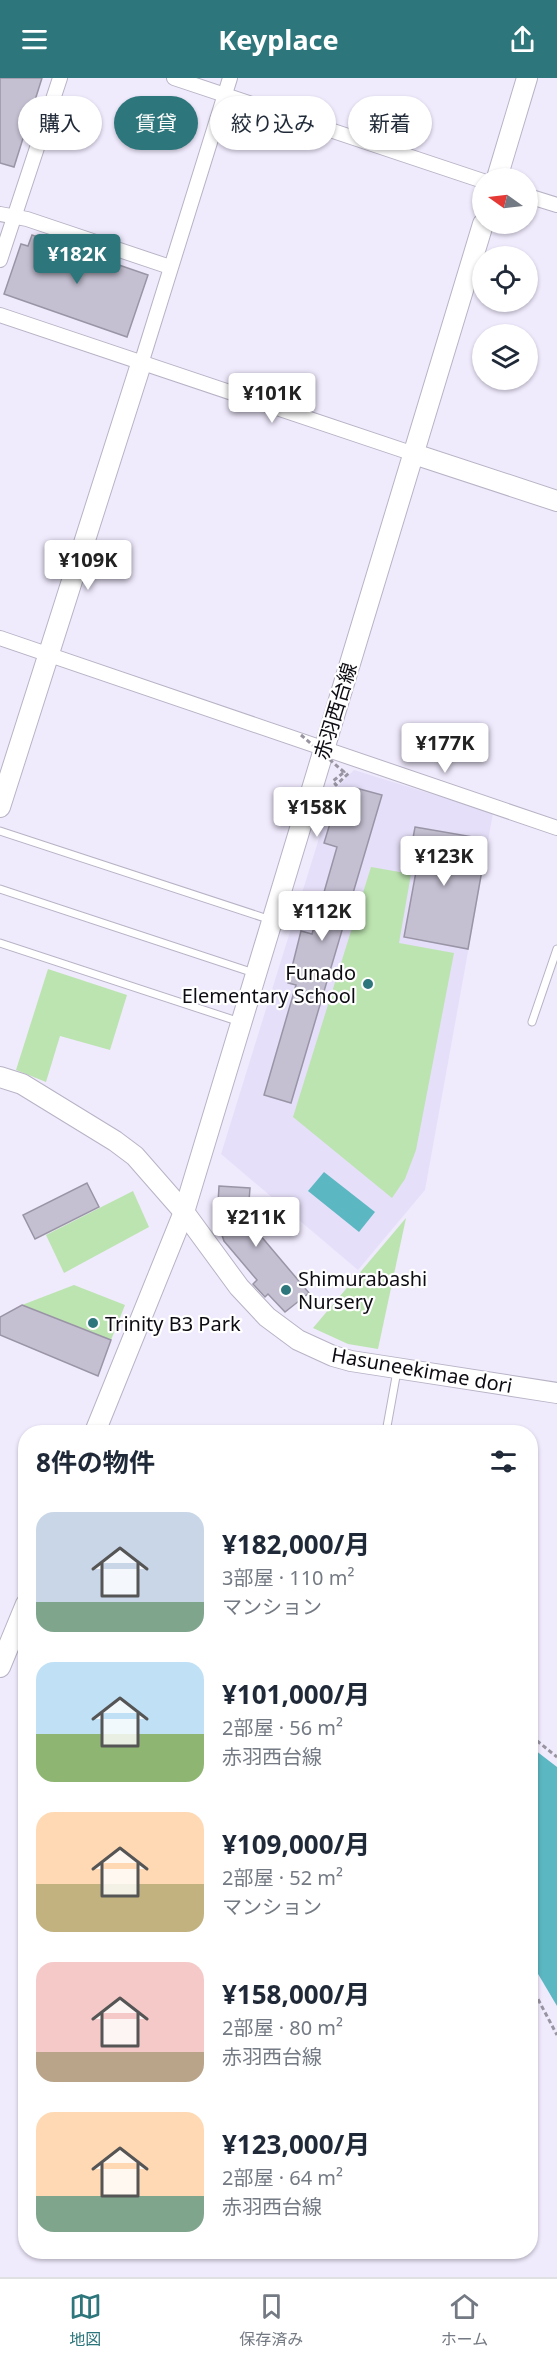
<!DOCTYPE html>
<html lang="ja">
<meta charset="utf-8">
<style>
body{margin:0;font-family:"Noto Sans","Noto Sans JP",sans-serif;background:#f6f6f7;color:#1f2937;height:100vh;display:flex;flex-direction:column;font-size:22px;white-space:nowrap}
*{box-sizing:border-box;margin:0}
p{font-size:20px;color:#747a83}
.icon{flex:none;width:33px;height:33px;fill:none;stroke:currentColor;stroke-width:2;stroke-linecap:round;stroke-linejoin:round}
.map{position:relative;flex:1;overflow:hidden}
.panel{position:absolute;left:18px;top:1347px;width:520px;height:834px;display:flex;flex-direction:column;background:#fff;border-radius:24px;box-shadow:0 2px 4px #0004}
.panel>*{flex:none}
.guide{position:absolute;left:18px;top:18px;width:522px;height:54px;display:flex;gap:12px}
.needle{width:39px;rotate:284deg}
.buttons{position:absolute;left:472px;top:90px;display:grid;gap:12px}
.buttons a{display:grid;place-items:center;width:66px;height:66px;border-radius:50%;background:#fff;box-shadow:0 2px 4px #0004;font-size:30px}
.price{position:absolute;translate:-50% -51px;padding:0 14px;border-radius:6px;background:#fff;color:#222;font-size:20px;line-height:39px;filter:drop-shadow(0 2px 3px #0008)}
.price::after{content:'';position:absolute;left:50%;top:36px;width:18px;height:14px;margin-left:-9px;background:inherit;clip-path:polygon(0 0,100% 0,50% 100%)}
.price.active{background:#2d767b;color:#fff}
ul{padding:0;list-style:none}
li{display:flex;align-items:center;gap:18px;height:150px;padding:0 18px}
li span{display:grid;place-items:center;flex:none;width:168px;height:120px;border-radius:18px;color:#555}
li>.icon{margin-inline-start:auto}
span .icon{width:72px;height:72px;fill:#fffc;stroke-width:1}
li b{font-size:26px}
h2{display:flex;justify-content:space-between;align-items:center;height:72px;padding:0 18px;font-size:26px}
.pill{padding:0 21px;border-radius:27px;background:#fff;box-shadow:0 2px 4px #0004;font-size:21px;line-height:54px}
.pill.active{background:#2d767b;color:#fff}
header{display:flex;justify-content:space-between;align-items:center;height:78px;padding:0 18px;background:#2d767b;color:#fff;font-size:27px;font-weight:700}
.tab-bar{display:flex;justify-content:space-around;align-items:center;height:84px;border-top:2px solid #e0e1e3;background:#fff;font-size:16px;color:#747a83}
.tab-bar a{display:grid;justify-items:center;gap:3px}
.tab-bar .active{color:#2d767b}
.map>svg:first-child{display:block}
</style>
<header><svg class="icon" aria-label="menu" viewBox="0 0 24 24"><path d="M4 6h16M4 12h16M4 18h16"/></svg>Keyplace<svg class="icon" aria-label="share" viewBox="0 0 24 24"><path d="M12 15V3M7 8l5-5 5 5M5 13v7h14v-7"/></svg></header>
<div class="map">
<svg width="557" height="2199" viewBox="0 0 557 2199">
<rect width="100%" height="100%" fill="#f0eafd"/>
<polygon fill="#e6dff9" points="354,692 493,735 425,1112 358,1192 221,1076 334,712"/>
<g fill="#bce4b0">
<polygon points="371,789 411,796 399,865 454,875 416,1072 405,1101 392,1120 293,1039"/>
<polygon points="48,891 127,917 110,972 60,958 46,1004 16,992"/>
<polygon points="133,1113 149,1149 64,1195 46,1157"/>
<polygon points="406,1140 378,1271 348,1266 313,1250"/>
<polygon points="74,1207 125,1227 111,1262 22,1227"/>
</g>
<g fill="#5bb7c2">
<polygon points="324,1094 375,1134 359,1154 308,1113"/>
<polygon points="531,1669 557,1689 557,1928 531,1884"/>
</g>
<g fill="#c4bfd1" stroke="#9a95a6" stroke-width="1.5">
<polygon points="0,0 42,0 14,89 0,85"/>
<polygon points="32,157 148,197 127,259 4,216 21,166 28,168"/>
<polygon points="356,710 382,717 291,1025 264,1017 296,907 288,905 301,853 312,856 337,769 324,765 332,739 343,743"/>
<polygon points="415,749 485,761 481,781 484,781 468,871 404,859 418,783 409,782"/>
<polygon points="87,1105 99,1129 35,1161 23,1137"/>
<polygon points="219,1108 250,1110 249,1123 252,1123 253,1133 263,1154 260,1157 309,1215 285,1234 268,1216 265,1219 253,1206 257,1202 224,1163 217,1143"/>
<polygon points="22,1227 111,1262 98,1298 0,1257 0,1239"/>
</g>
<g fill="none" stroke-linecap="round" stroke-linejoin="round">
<g stroke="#b8b3c5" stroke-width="9">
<g id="lane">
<polyline points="0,753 271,842"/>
<polyline points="0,811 254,895"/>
<polyline points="0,865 240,944"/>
<polyline points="532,944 557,871"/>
<polyline points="386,1354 397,1293"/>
</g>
</g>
<g stroke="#b8b3c5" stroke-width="16">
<g id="street">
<polyline points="174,0 483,103"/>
<polyline points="528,118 557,127"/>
<polyline points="0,136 27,141 170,189"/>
<polyline points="0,182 60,0"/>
<polyline points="0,237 414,376"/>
<polyline points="141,286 230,0"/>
<polyline points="0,560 557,750"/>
</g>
</g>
<g stroke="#b8b3c5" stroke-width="22">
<g id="secondary">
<polyline points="497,100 527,0"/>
<polyline points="414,376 557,423"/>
<polyline points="0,729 141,286"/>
<polyline points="0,999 22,1006 115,1063 135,1078 184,1134 239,1209 267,1239 298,1262 333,1278 351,1283 557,1315"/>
<polyline points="95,1354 184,1134 483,146"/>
<polyline points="0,1589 26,1526"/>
</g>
</g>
<g stroke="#9994a2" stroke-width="3" stroke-dasharray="4.5 3" stroke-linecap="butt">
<polyline points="343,695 333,703 336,707 349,695"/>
<polyline points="531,1658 557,1679"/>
<polyline points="531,1908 557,1957"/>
</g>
<use href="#lane" stroke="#fff" stroke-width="7"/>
<use href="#street" stroke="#fff" stroke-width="14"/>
<use href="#secondary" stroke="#fff" stroke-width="20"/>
<polyline stroke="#9994a2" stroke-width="3" stroke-dasharray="4.5 3" stroke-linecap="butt" points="301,657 344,694 343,695"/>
</g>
<g fill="#2d767b" stroke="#fff" stroke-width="2">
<circle cx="368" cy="906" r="6"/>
<circle cx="286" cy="1212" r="6"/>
<circle cx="93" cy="1245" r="6"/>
</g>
<g text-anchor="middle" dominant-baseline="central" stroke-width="4.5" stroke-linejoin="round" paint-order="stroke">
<g font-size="20" fill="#0e0c12" stroke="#fff">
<text transform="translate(335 633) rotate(-73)">赤羽西台線</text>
<text transform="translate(422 1292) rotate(10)">Hasuneekimae dori</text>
</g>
<g font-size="20" fill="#0e0c12" stroke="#fff" text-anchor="start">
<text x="356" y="894" text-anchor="end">Funado<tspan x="356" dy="23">Elementary School</tspan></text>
<text x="298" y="1200">Shimurabashi<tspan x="298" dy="23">Nursery</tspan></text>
<text x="105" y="1245">Trinity B3 Park</text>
</g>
</g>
</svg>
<div class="buttons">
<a><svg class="needle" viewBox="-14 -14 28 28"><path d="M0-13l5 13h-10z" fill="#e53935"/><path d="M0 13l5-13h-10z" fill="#747a83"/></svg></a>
<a><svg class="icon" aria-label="locate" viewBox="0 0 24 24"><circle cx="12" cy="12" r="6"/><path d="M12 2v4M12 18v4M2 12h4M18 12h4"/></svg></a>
<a><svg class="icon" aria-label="layers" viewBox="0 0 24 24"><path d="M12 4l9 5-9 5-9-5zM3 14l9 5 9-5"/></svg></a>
</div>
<b class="price active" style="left:77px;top:207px">¥182K</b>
<b class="price" style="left:272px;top:346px">¥101K</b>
<b class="price" style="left:88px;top:513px">¥109K</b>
<b class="price" style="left:445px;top:696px">¥177K</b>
<b class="price" style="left:317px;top:760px">¥158K</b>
<b class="price" style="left:444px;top:809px">¥123K</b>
<b class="price" style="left:322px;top:864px">¥112K</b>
<b class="price" style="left:256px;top:1170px">¥211K</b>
<div class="guide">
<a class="pill">購入</a>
<a class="pill active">賃貸</a>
<a class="pill">絞り込み</a>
<a class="pill">新着</a>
</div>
<section class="panel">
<h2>8件の物件<svg class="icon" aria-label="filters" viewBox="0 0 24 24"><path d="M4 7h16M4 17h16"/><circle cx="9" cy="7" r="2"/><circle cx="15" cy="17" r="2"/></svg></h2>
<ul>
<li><span style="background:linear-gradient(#c9d6e8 75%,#7fa58c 0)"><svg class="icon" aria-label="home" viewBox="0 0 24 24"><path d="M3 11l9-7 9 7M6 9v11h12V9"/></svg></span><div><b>¥182,000/月</b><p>3部屋 · 110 m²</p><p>マンション</p></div></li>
<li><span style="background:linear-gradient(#bfe0f5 60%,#8fb573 0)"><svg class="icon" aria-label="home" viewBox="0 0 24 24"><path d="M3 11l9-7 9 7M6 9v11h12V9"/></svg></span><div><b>¥101,000/月</b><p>2部屋 · 56 m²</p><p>赤羽西台線</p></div></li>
<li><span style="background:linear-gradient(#ffd9b3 60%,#c2b280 0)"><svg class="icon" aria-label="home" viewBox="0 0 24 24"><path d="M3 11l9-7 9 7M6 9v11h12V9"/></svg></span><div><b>¥109,000/月</b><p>2部屋 · 52 m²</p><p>マンション</p></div></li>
<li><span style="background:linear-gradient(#f6c9c9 75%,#b9a48a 0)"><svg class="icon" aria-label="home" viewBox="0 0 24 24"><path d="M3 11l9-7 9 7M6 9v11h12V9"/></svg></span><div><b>¥158,000/月</b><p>2部屋 · 80 m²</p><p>赤羽西台線</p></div></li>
<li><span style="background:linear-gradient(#ffd9b3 70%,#7fa58c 0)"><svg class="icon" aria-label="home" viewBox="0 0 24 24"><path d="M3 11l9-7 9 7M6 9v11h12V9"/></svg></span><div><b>¥123,000/月</b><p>2部屋 · 64 m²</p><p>赤羽西台線</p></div></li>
</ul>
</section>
</div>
<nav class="tab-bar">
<a class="active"><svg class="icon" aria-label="map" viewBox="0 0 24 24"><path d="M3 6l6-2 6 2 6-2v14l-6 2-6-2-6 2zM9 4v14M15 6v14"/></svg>地図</a>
<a><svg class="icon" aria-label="saved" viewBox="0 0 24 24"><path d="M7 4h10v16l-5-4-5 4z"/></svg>保存済み</a>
<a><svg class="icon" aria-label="home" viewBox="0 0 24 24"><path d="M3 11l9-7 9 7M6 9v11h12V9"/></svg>ホーム</a>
</nav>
